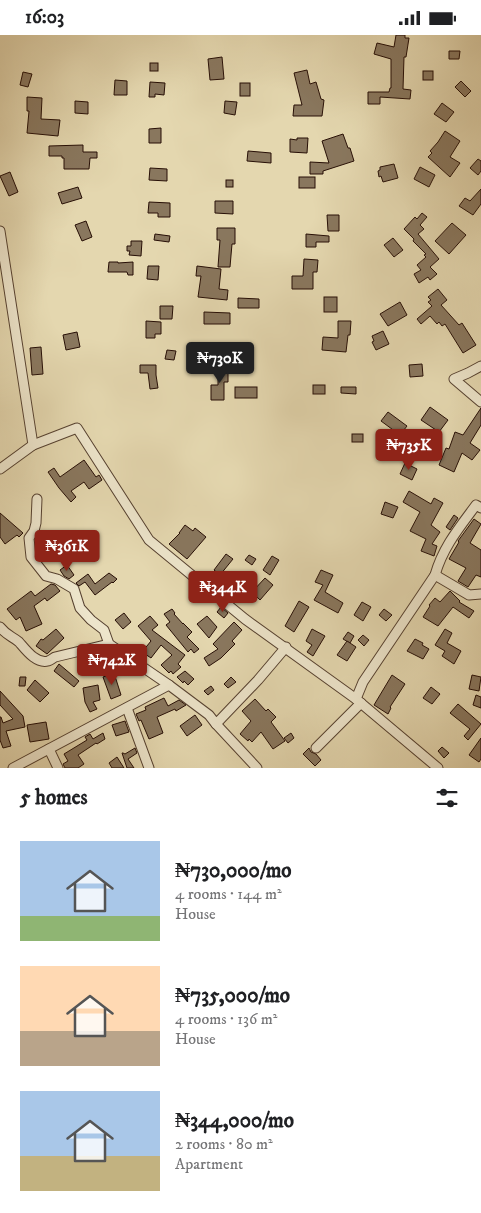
<!DOCTYPE html>
<meta charset="utf-8">
<style>
body{margin:0;font-family:"IM FELL DW Pica",serif;background:#f2f2f2;color:#202124;height:100vh;display:flex;flex-direction:column;font-size:19px;white-space:nowrap}
*{box-sizing:border-box;margin:0}
p{font-size:16px;color:#757577}
.icon{flex:none;width:28px;height:28px;fill:none;stroke:currentColor;stroke-width:2;stroke-linecap:round;stroke-linejoin:round}
.map{position:relative;height:733px;overflow:hidden}
.drawer{display:flex;flex-direction:column;background:#fff;flex:1}
.drawer>*{flex:none}
.price{position:absolute;translate:-50% -42px;padding:0 11px;border-radius:5px;background:#8f2418;color:#fff;font-size:16px;line-height:32px;filter:drop-shadow(0 1px 2px #0008)}
.price::after{content:'';position:absolute;left:50%;top:30px;width:15px;height:11px;margin-left:-8px;background:inherit;clip-path:polygon(0 0,100% 0,50% 100%)}
.price.active{background:#222;color:#fff}
ul{padding:0;list-style:none}
li{display:flex;align-items:center;gap:15px;height:125px;padding:0 20px}
li span{display:grid;place-items:center;flex:none;width:140px;height:100px;border-radius:0px;color:#555}
li>.icon{margin-inline-start:auto}
span .icon{width:60px;height:60px;fill:#fffc;stroke-width:1}
li b{font-size:21px}
h2{display:flex;justify-content:space-between;align-items:center;height:60px;padding:0 20px;font-size:21px}
.status{display:flex;justify-content:space-between;align-items:center;height:35px;padding:0 25px;background:#fff;direction:ltr}
.status svg{height:14px;fill:currentColor}
.map>svg:first-child{display:block}
</style>
<div class="status"><b>16:03</b><svg viewBox="0 0 49 12"><path d="M0 12V9h3v3zM5 12V6h3v6zM10 12V3h3v9zM15 12V0h3v12zM26 1h20v11H26zM47 4h2v5h-2z"/></svg></div>
<div class="map">
<svg width="481" height="733" viewBox="0 0 481 733">
<rect width="100%" height="100%" fill="#e4d7af"/>
<filter id="stains"><feTurbulence type="fractalNoise" baseFrequency=".004" numOctaves="4"/><feColorMatrix values="0 0 0 0 .2 0 0 0 0 .09 0 0 0 0 .02 0 0 0 .5 -.17"/></filter>
<radialGradient id="worn" r=".72"><stop offset=".6" stop-color="#630" stop-opacity="0"/><stop offset="1" stop-color="#630" stop-opacity=".3"/></radialGradient>
<g fill="#89775e" stroke="#270f06">
<polygon points="396,0 405,0 405,3 409,3 406,22 404,22 403,54 411,55 410,64 380,62 380,69 368,69 368,57 389,57 390,53 391,53 391,24 374,19 377,8 394,12"/>
<polygon points="449,16 460,16 459,24 449,24"/>
<polygon points="222,22 224,44 210,45 208,24"/>
<rect x="150" y="28" width="8" height="8"/>
<polygon points="307,35 310,49 316,47 321,64 324,65 322,81 293,81 294,70 302,70 294,38"/>
<rect x="423" y="36" width="10" height="9"/>
<polygon points="23,37 32,39 28,52 20,50"/>
<polygon points="115,45 127,46 127,60 114,60"/>
<polygon points="461,46 471,56 465,62 455,52"/>
<polygon points="150,47 165,48 164,60 155,59 155,62 149,62"/>
<rect x="240" y="48" width="10" height="13"/>
<polygon points="27,62 42,63 41,84 60,85 58,101 27,98 29,76 27,76"/>
<polygon points="75,66 88,67 88,79 75,78"/>
<polygon points="225,66 237,67 235,80 224,78"/>
<polygon points="442,68 454,77 446,87 434,79"/>
<polygon points="161,93 161,108 149,108 149,94"/>
<polygon points="445,96 460,106 450,122 460,128 450,142 428,122 432,118 430,116 438,107"/>
<polygon points="343,99 348,113 350,113 354,126 323,136 323,139 310,139 310,127 329,128 322,106"/>
<polygon points="297,103 308,103 307,118 290,117 290,104 297,105"/>
<polygon points="83,110 83,117 97,117 97,123 90,123 89,134 64,134 64,123 62,123 62,121 49,121 49,111"/>
<polygon points="248,116 271,118 271,128 247,126"/>
<polygon points="478,124 481,126 481,136 478,140 470,133"/>
<polygon points="394,129 398,143 383,147 381,141 379,142 378,136 380,135 380,132"/>
<polygon points="420,132 435,140 429,152 414,144"/>
<polygon points="150,133 167,134 167,146 149,145"/>
<polygon points="10,137 18,157 9,161 0,141"/>
<rect x="299" y="142" width="16" height="11"/>
<rect x="226" y="145" width="7" height="7"/>
<polygon points="78,152 82,163 62,169 58,158"/>
<polygon points="481,154 481,169 473,180 459,171 465,163 470,166"/>
<polygon points="215,166 233,166 233,179 215,178"/>
<polygon points="149,167 170,168 170,182 158,182 158,178 148,178"/>
<polygon points="422,178 427,182 420,190 424,194 418,199 439,224 430,232 437,239 430,245 428,242 419,248 414,239 421,235 417,230 426,222 424,220 426,219 413,206 414,204 404,194 415,182 417,184"/>
<polygon points="327,180 339,180 339,196 328,196"/>
<polygon points="86,186 92,202 82,206 75,190"/>
<polygon points="452,188 466,200 449,219 435,206"/>
<polygon points="217,193 235,193 235,209 232,209 230,232 218,232 220,205 217,205"/>
<polygon points="155,199 170,201 169,207 154,205"/>
<polygon points="306,199 329,201 329,207 316,207 316,212 306,212"/>
<polygon points="393,203 403,215 394,222 384,210"/>
<polygon points="131,206 142,206 141,221 129,220 130,216 127,216 127,211 131,211"/>
<polygon points="304,224 318,225 317,237 313,237 313,254 292,254 292,241 303,241"/>
<polygon points="109,227 118,227 118,228 133,227 133,240 128,240 127,237 108,237"/>
<polygon points="148,231 159,231 158,245 147,244"/>
<polygon points="197,231 221,234 219,254 228,255 227,265 198,262 201,241 196,241"/>
<polygon points="438,254 447,265 441,270 459,290 462,288 476,310 463,318 445,289 442,291 439,287 437,289 430,281 421,289 417,284 432,271 428,267 431,265 428,262"/>
<rect x="324" y="262" width="13" height="15"/>
<polygon points="238,263 259,264 259,273 238,273"/>
<polygon points="400,267 407,280 388,291 380,279"/>
<polygon points="160,271 173,271 172,284 160,284"/>
<polygon points="204,277 230,278 230,289 204,289"/>
<polygon points="146,286 161,287 161,299 155,299 155,303 146,303"/>
<polygon points="338,286 351,286 350,300 348,300 346,317 322,315 323,302 338,303"/>
<polygon points="383,296 389,309 376,315 372,307 374,306 372,301"/>
<polygon points="77,297 80,312 66,315 63,300"/>
<polygon points="41,312 43,339 32,340 30,313"/>
<polygon points="167,315 176,316 174,325 165,324"/>
<polygon points="422,329 423,341 410,342 409,330"/>
<polygon points="140,330 156,330 156,340 158,353 150,354 148,338 140,338"/>
<polygon points="218,331 228,331 228,347 224,347 224,365 211,365 211,350 218,350"/>
<rect x="313" y="350" width="12" height="9"/>
<rect x="235" y="352" width="22" height="11"/>
<polygon points="341,352 356,352 356,359 341,358"/>
<polygon points="430,372 448,385 439,397 421,385"/>
<polygon points="481,373 481,390 470,408 480,415 472,425 462,418 454,437 439,430 446,413 449,414 455,397 463,400"/>
<polygon points="388,377 407,391 400,400 381,386"/>
<rect x="352" y="399" width="11" height="8"/>
<polygon points="84,425 96,442 99,440 102,445 89,454 84,447 71,456 76,462 71,467 59,453 48,437 54,433 60,442"/>
<polygon points="405,428 417,434 412,445 400,439"/>
<polygon points="409,456 431,469 434,463 443,468 431,490 440,497 432,509 437,511 434,521 421,516 426,504 410,496 420,477 403,467"/>
<polygon points="385,467 398,472 393,483 381,479"/>
<polygon points="0,478 23,498 19,502 17,500 5,509 0,502"/>
<polygon points="454,480 458,483 450,495 446,492"/>
<polygon points="474,484 481,489 470,508 481,515 481,542 476,540 468,552 458,546 466,533 449,524 459,507 458,506"/>
<polygon points="185,490 193,496 195,493 206,502 187,524 169,509 180,498 179,498"/>
<polygon points="226,519 233,524 220,540 214,535"/>
<polygon points="249,520 256,524 252,530 245,525"/>
<polygon points="272,521 279,525 270,540 263,535"/>
<polygon points="67,530 74,540 69,544 64,541 60,535"/>
<polygon points="321,535 333,540 325,557 343,568 338,578 314,565 323,550 315,547"/>
<polygon points="109,538 117,544 113,548 112,547 95,560 85,547 79,551 76,548 88,539 95,549"/>
<polygon points="236,540 244,547 234,559 226,552"/>
<polygon points="265,543 273,550 260,565 252,557"/>
<polygon points="51,549 55,550 60,556 47,566 45,563 34,571 42,589 26,596 20,582 16,585 7,574 31,556 35,561"/>
<polygon points="450,556 460,566 459,567 474,576 469,583 453,572 438,591 423,582 430,571 429,570 435,563 440,567"/>
<polygon points="299,566 309,572 294,597 285,591"/>
<polygon points="362,567 371,572 363,586 354,580"/>
<polygon points="221,572 228,578 224,583 217,577"/>
<polygon points="172,574 175,578 174,579 183,589 183,588 192,597 187,602 199,614 194,618 191,614 188,617 166,590 170,587 164,579"/>
<polygon points="384,574 392,580 386,586 379,580"/>
<polygon points="124,578 131,587 123,594 115,585"/>
<polygon points="150,581 158,590 152,595 185,620 178,629 181,632 173,639 171,636 169,638 161,630 172,620 161,610 151,623 142,617 151,606 138,591"/>
<polygon points="207,581 217,592 209,603 197,589"/>
<polygon points="234,587 242,595 232,606 235,609 221,623 209,631 204,623 218,614 213,609"/>
<polygon points="56,594 64,603 47,619 36,611 41,604 43,605"/>
<polygon points="312,594 325,601 313,621 307,617 312,610 306,606"/>
<polygon points="445,594 452,598 447,608 461,616 454,629 442,621 445,616 435,610"/>
<polygon points="348,597 354,601 350,608 343,604"/>
<polygon points="363,600 369,605 364,611 358,605"/>
<polygon points="415,604 423,608 422,610 429,614 423,624 407,616"/>
<polygon points="347,606 356,612 347,626 337,620"/>
<polygon points="107,616 118,623 113,631 100,624 103,617"/>
<polygon points="59,629 79,646 74,652 54,636"/>
<polygon points="185,636 194,644 188,650 184,646 183,648 177,642"/>
<polygon points="114,638 121,660 111,664 103,642"/>
<polygon points="392,640 405,649 390,672 391,673 388,679 374,670"/>
<polygon points="472,640 481,642 479,656 469,654"/>
<polygon points="20,642 26,642 25,651 19,651"/>
<polygon points="231,642 236,647 228,653 224,649"/>
<polygon points="35,645 49,658 40,667 27,655"/>
<polygon points="98,650 100,665 93,667 97,674 90,677 85,667 83,653"/>
<polygon points="211,651 214,655 208,660 204,656"/>
<polygon points="431,652 440,659 432,669 423,663"/>
<polygon points="0,656 23,681 25,692 6,696 11,711 3,713 0,705 0,682 1,682 3,688 13,684 0,670"/>
<polygon points="476,660 481,662 481,673 473,670"/>
<polygon points="164,663 168,671 179,665 186,670 176,676 175,674 157,682 163,698 149,704 141,685 139,686 136,679 146,675 145,672"/>
<polygon points="255,664 266,676 268,674 276,682 271,687 285,706 273,714 261,697 252,707 249,704 248,706 240,699 251,686 242,676"/>
<polygon points="458,669 481,689 468,705 464,701 470,694 450,678"/>
<polygon points="195,680 202,690 187,701 180,691"/>
<polygon points="125,686 129,697 116,701 112,690"/>
<polygon points="46,687 49,704 30,707 27,690"/>
<polygon points="103,698 105,704 97,709 96,708 78,720 84,729 78,733 65,733 63,729 68,726 64,719 87,705 85,702 90,699 93,704"/>
<polygon points="291,698 294,703 288,708 284,703"/>
<polygon points="481,703 481,724 479,727 469,720"/>
<polygon points="442,712 449,718 444,723 438,716"/>
<polygon points="135,713 137,718 128,724 134,733 127,733 122,718 123,718 125,719"/>
<polygon points="309,713 311,717 316,719 321,725 315,731 303,719"/>
<polygon points="117,722 124,733 112,733 109,728"/>
</g>
<g fill="none" stroke-linecap="round" stroke-linejoin="round">
<g stroke="#564130" stroke-width="11">
<g id="minor">
<polyline points="0,196 33,410 0,434"/>
<polyline points="481,331 468,338 454,344 481,367"/>
<polyline points="33,410 77,393 149,505 245,584 356,664 438,733"/>
<polyline points="37,464 36,488 34,496 29,503 31,522 46,541 57,544 74,554 80,573 91,585 104,595 109,609 169,650"/>
<polyline points="435,540 469,560 481,559"/>
<path d="M0,592C7,601 12,601 19,607C26,615 36,629 48,626C51,625 53,623 55,622L109,609"/>
<path d="M356,664L363,647L435,540C443,512 459,493 476,470L481,473"/>
<polyline points="127,673 149,733"/>
<polyline points="216,689 257,733"/>
<polyline points="316,713 361,668"/>
<polyline points="49,714 58,733"/>
<polyline points="13,733 169,650 209,680 216,689 258,645 286,612"/>
</g>
</g>
<use href="#minor" stroke="#ede5cb" stroke-width="9"/>
</g>
<rect width="100%" height="100%" filter="url(#stains)"/>
<rect width="100%" height="100%" fill="url(#worn)"/>
</svg>
<b class="price active" style="left:220px;top:349px">₦730K</b>
<b class="price" style="left:409px;top:436px">₦735K</b>
<b class="price" style="left:67px;top:537px">₦361K</b>
<b class="price" style="left:223px;top:578px">₦344K</b>
<b class="price" style="left:112px;top:651px">₦742K</b>
</div>
<section class="drawer">
<h2>5 homes<svg class="icon" aria-label="filters" viewBox="0 0 24 24"><path d="M4 7h16M4 17h16"/><circle cx="9" cy="7" r="2"/><circle cx="15" cy="17" r="2"/></svg></h2>
<ul>
<li><span style="background:linear-gradient(#a9c7e8 75%,#8fb573 0)"><svg class="icon" aria-label="home" viewBox="0 0 24 24"><path d="M3 11l9-7 9 7M6 9v11h12V9"/></svg></span><div><b>₦730,000/mo</b><p>4 rooms · 144 m²</p><p>House</p></div></li>
<li><span style="background:linear-gradient(#ffd9b3 65%,#b9a48a 0)"><svg class="icon" aria-label="home" viewBox="0 0 24 24"><path d="M3 11l9-7 9 7M6 9v11h12V9"/></svg></span><div><b>₦735,000/mo</b><p>4 rooms · 136 m²</p><p>House</p></div></li>
<li><span style="background:linear-gradient(#a9c7e8 65%,#c2b280 0)"><svg class="icon" aria-label="home" viewBox="0 0 24 24"><path d="M3 11l9-7 9 7M6 9v11h12V9"/></svg></span><div><b>₦344,000/mo</b><p>2 rooms · 80 m²</p><p>Apartment</p></div></li>
</ul>
</section>
